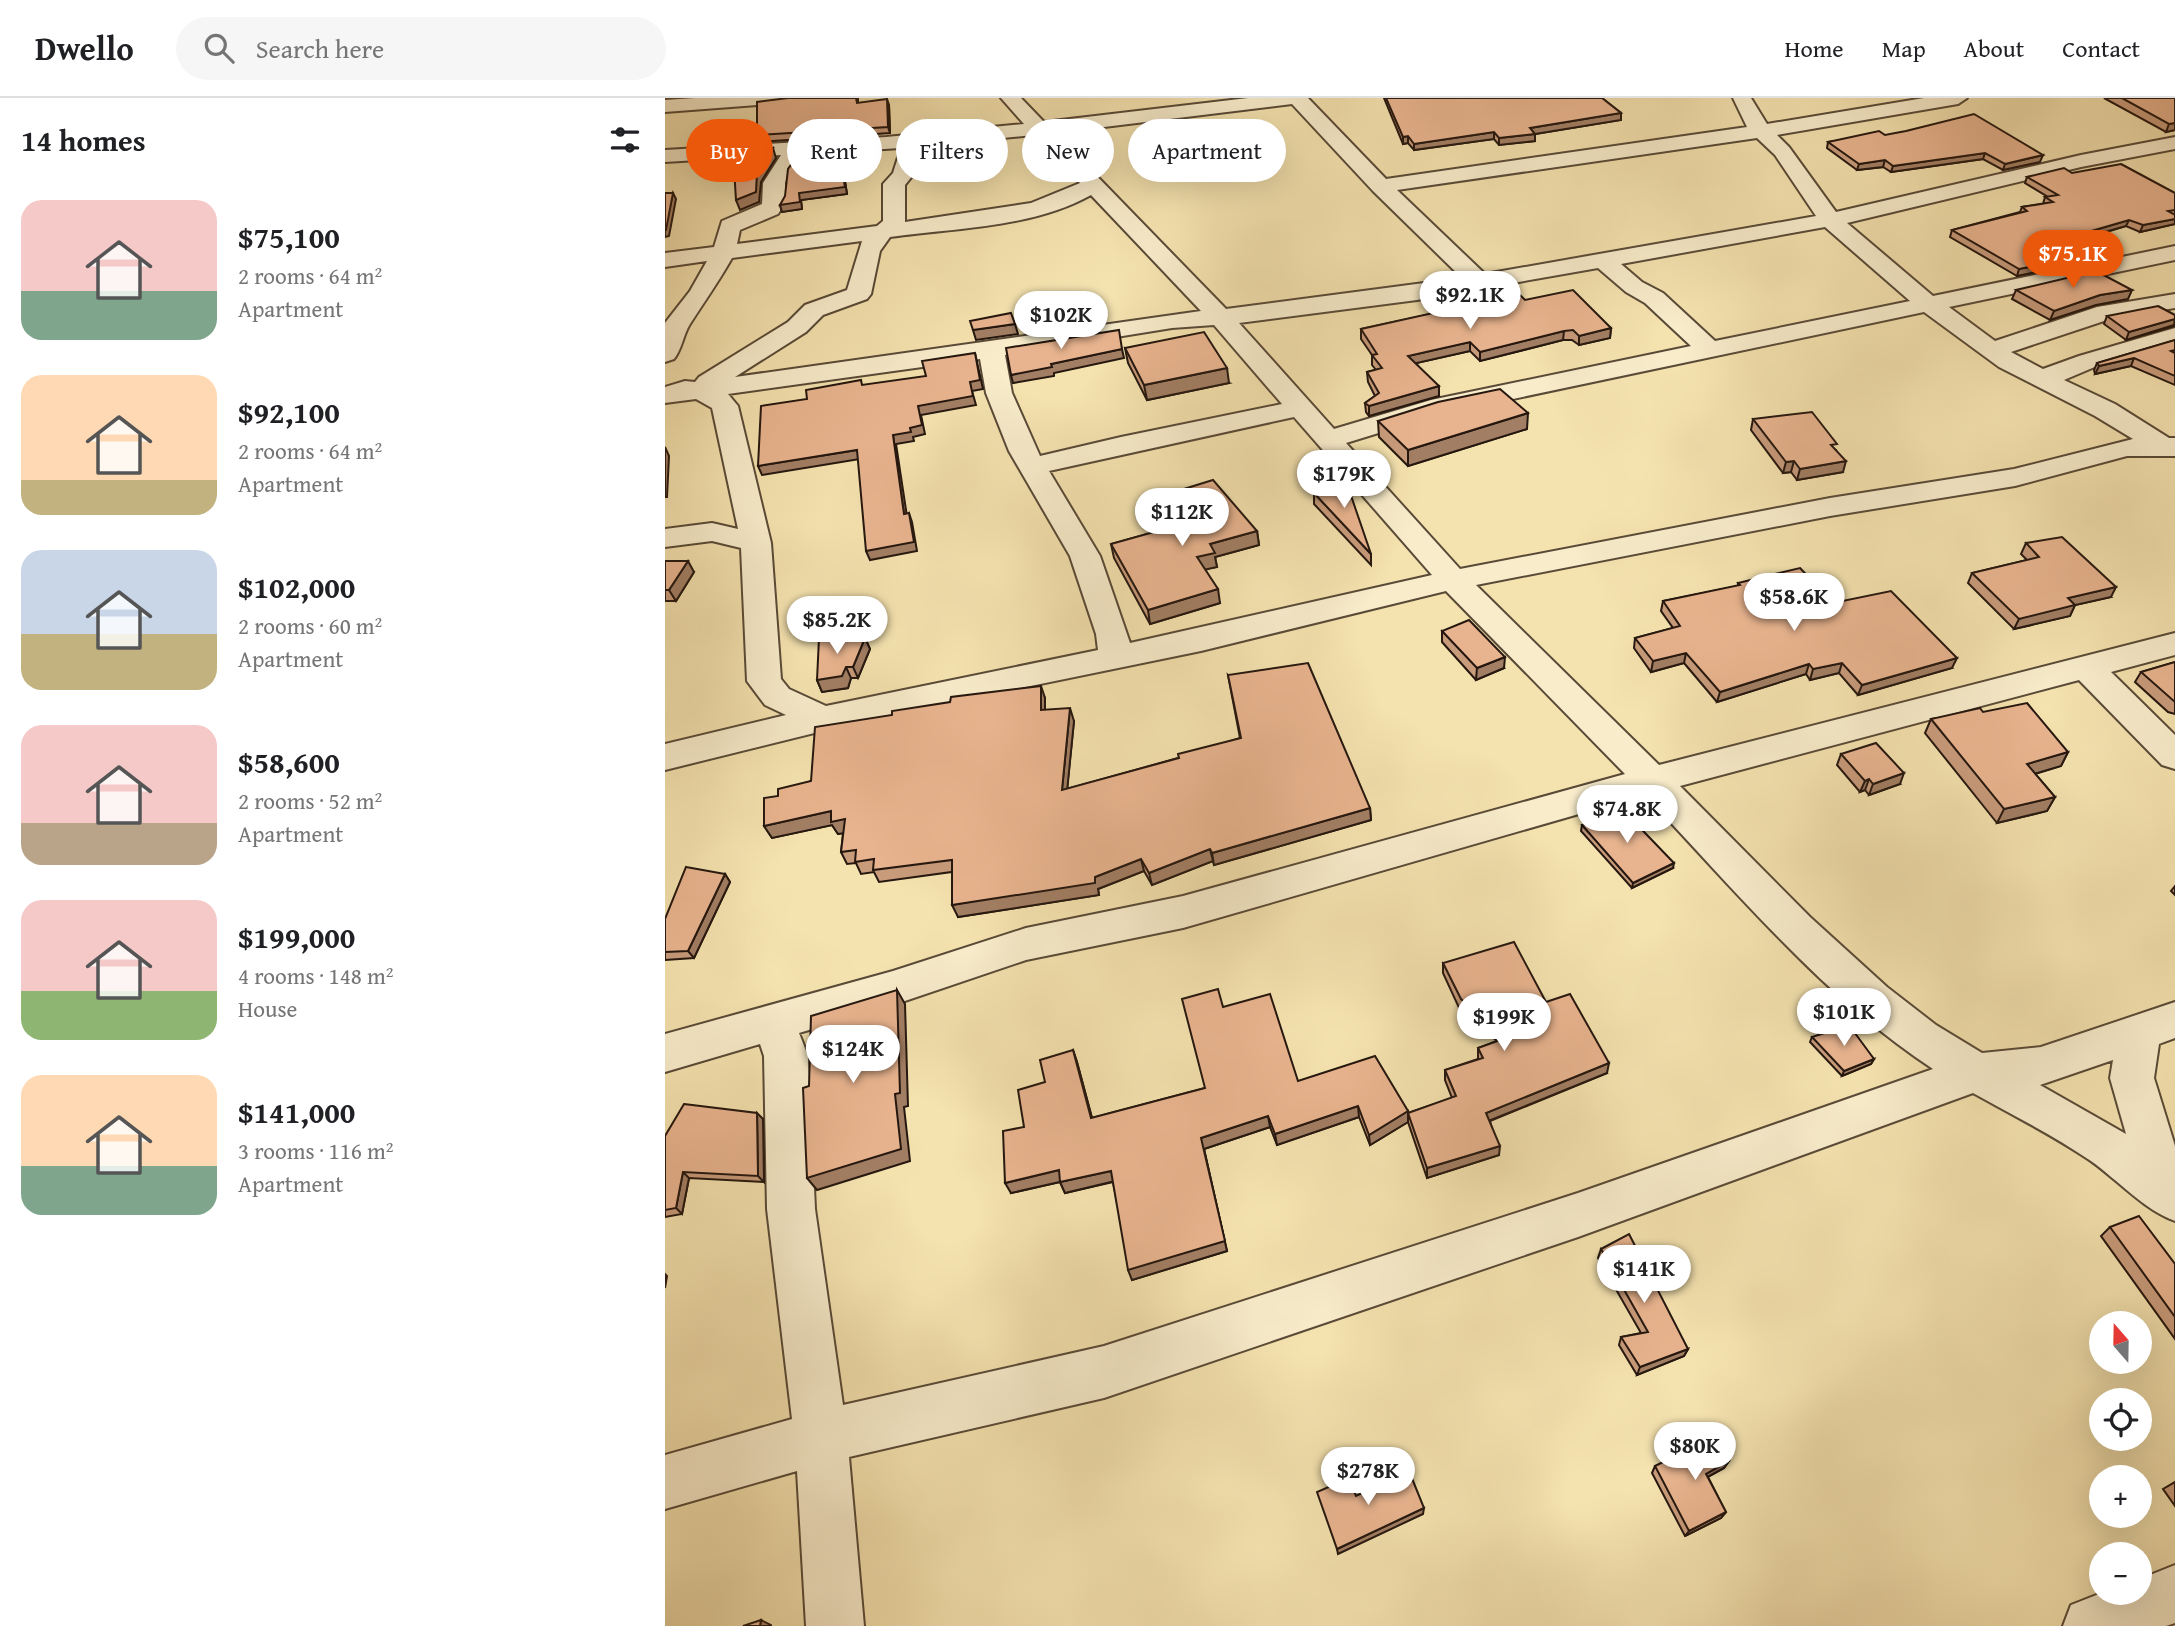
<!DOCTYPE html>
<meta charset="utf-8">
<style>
body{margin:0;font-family:"Gentium Book Plus",serif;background:#f6f6f6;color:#202124;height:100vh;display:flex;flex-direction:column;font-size:26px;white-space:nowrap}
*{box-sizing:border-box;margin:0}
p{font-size:23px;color:#757577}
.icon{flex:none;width:38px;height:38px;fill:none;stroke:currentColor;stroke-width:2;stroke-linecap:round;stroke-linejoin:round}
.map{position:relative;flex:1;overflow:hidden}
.details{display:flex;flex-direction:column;background:#fff;width:665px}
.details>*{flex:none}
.banner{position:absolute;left:21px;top:21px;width:665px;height:63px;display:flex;gap:14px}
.needle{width:46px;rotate:340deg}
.buttons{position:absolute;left:1424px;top:1213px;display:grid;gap:14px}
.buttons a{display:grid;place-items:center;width:63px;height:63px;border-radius:50%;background:#fff;box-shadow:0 7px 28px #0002;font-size:35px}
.price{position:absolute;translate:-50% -60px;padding:0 16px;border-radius:24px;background:#fff;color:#222;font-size:23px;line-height:46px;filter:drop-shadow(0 2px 4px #0008)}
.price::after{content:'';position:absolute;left:50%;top:42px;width:21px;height:16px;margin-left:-10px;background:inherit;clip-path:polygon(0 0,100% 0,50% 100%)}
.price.on{background:#ea580c;color:#fff}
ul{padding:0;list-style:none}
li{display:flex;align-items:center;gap:21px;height:175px;padding:0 21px}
li span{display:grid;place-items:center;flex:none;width:196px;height:140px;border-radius:21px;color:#555}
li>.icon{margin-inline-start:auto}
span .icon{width:84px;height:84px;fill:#fffc;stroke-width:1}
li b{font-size:30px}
h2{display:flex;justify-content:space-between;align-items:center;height:84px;padding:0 21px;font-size:30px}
.pill{padding:0 24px;border-radius:32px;background:#fff;box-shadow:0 7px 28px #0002;font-size:24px;line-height:63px}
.pill.on{background:#ea580c;color:#fff}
header{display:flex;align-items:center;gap:42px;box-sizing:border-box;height:98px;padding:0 35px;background:#fff;border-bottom:2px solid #e0e0e0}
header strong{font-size:33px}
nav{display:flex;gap:38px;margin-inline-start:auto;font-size:24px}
.search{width:490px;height:63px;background:#f6f6f6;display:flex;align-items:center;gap:18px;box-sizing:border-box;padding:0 24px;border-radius:38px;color:#757577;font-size:26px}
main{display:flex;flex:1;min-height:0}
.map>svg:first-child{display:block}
</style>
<header>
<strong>Dwello</strong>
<div class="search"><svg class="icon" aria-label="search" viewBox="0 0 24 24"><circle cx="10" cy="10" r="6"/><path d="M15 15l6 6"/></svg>Search here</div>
<nav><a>Home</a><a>Map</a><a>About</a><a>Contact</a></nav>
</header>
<main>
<section class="details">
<h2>14 homes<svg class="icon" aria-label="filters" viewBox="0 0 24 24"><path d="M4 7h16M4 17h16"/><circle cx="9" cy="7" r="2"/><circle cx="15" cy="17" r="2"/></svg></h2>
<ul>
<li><span style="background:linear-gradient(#f6c9c9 65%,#7fa58c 0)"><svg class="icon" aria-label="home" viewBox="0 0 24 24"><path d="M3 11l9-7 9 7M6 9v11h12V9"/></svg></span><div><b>$75,100</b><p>2 rooms · 64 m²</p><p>Apartment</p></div></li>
<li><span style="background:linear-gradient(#ffd9b3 75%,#c2b280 0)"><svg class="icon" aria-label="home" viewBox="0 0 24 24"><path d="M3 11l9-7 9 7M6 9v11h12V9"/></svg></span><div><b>$92,100</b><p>2 rooms · 64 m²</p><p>Apartment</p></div></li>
<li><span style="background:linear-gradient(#c9d6e8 60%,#c2b280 0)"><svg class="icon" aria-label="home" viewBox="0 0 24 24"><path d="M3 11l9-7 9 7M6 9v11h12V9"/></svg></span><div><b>$102,000</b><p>2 rooms · 60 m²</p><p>Apartment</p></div></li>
<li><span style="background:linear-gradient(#f6c9c9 70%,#b9a48a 0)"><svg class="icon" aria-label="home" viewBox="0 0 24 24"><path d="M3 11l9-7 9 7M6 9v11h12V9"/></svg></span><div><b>$58,600</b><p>2 rooms · 52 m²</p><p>Apartment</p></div></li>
<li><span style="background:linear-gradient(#f6c9c9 65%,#8fb573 0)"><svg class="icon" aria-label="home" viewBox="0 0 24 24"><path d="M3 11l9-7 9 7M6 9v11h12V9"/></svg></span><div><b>$199,000</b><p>4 rooms · 148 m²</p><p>House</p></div></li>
<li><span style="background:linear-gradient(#ffd9b3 65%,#7fa58c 0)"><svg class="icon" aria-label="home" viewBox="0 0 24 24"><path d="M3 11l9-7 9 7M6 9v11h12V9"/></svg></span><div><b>$141,000</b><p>3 rooms · 116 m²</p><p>Apartment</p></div></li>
</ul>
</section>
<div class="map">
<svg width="1510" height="1528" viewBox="0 0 1510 1528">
<rect width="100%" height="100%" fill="#f4e2af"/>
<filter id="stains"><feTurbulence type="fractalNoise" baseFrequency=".00286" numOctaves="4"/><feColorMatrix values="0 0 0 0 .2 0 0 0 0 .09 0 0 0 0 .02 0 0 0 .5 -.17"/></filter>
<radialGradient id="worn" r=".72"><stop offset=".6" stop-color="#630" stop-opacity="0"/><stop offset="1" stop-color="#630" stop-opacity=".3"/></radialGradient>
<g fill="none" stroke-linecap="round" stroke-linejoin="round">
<g stroke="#594a37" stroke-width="4">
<g id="minor">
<polygon points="30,0 115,0 106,6 0,14 0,2"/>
<path d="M336,0H356L379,24L583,0H643L721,81L1082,29L1068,0H1086L1102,26L1259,0H1302L1293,6L1112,37L1124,49L1171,114L1416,57L1510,39V51L1416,69L1182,125L1268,198L1510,148V162L1284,209L1330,243L1432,209L1510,196V210L1448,220L1346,254L1378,271L1414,258L1510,230V246L1432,268L1399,282L1450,306L1504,340H1510V358H1462L1350,388L1165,418L811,487L994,667L1510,535V557L1446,574L1510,637V671L1497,667L1414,582L1015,688L1145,819L1222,889L1271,927L1317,955L1376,949L1510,904V940L1494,946L1489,980L1510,1048V1123C1478,1111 1454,1083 1426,1063C1389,1038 1348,1017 1308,995L913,1139L439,1300L184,1359L199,1528H141L132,1373L0,1411V1357L127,1321L102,1111L99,958L95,946L0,974V936L228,873L361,830L518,798L960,676L781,493L536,553L214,619L0,672V646L121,617L100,607L82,583L76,450L47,443L0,449V431L47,425L73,431L47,310L31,301L0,305V289L20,283L30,284L34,279L123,224L140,207L182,192L197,143L67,160C54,183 39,204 25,226C18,237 17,251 9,261L0,264V225L25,193L42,163L0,169V155L49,149L57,123L97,106L98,85L116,57L0,64V52L221,39L359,26ZM627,6L708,93L797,180L561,211L390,35ZM369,37L415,85L366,105L240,124V87L248,77L257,48ZM1092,40L1110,57L1151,118L820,176L732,92ZM236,50L228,75L218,86V123L212,128L72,146L75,132L113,116L120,105V85L123,76L138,56ZM426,97L536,213L70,279L141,234L158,217L202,201L206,196L215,153L225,139C290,130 367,130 426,97ZM1160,129L1245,203L1050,243L998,195L977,184L956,166ZM933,170L961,194L980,205L1026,248L766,302L669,331L574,225L752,202ZM1259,214L1334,269L1430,318L1468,341L1349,371L1165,400L795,471L681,345L772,317ZM549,227L617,306L456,339L375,358L347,295L340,257L507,230ZM315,261L321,295L344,353L405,458L431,536L433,552L161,608L124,591L116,581L106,445L73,308L63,296ZM629,319L767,477L465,545L435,458L384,373ZM980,697C1070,792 1158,899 1268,971L913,1095L439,1248L178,1307L150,1111L143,958L134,935L228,907L361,862L518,830ZM1448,962L1445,980L1461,1036L1375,987Z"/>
<polygon points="1510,1467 1510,1525 1501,1528 1398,1528 1406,1507 1439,1494 1475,1494 1475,1481"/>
</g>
</g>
<use href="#minor" fill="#f8eccb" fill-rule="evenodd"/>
</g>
<g fill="#c89b7b" stroke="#25170f" stroke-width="2">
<polygon points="123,0 193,0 193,5 224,7 225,35 95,44 92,37"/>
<polygon points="719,0 937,0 956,15 956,22 870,36 870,43 834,47 829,41 749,52 743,45 738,46"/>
<polygon points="1439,0 1510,0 1510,32 1501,34"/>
<polygon points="1220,37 1375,64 1338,72 1318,61 1226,74 1218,69 1192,72 1162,50 1163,44"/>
<polygon points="194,49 196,55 192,71 178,71 182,96 136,102 137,111 117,114 115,107"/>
<polygon points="1407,75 1510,95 1510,126 1475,134 1461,128 1385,151 1404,161 1402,168 1352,178 1285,139 1287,132 1355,114 1357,109 1378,106 1380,99 1383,99 1360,85 1362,79"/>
<polygon points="1351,192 1463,201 1431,207 1385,222 1347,201"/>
<polygon points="767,195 860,202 946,230 945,240 914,247 907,242 898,242 815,263 805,253 751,265 774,298 704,318 701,314 700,305 710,298 703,284 702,274 711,272 707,267 707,257 696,241 696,231 775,214 767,205"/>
<polygon points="1510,217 1510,228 1461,242 1439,226 1442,218"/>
<polygon points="1510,242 1510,287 1466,268 1430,276 1429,272 1432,265"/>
<polygon points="460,250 564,285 482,302 463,265"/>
<polygon points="1088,321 1171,352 1178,374 1132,382 1126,374 1118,375 1086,332"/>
<polygon points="713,323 862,331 743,368 714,339"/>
<polygon points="509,394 592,433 594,447 550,459 552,469 540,471 555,505 485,526 449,460 446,446 525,424 512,408"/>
<polygon points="649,395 706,456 706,467 649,406"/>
<polygon points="1361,445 1446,499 1410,507 1405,518 1349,531 1303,485 1307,475 1362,462 1356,456"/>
<polygon points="0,463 29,474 11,503 0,503"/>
<polygon points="1073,485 1168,505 1287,570 1193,597 1174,575 1145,582 1141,576 1052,604 1019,565 986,574 969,550 970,540 1008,530 996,513 998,503 1073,488"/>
<polygon points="777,533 839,570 811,582 777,544"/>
<polygon points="200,540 205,551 193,580 186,580 183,590 157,594 152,582"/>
<polygon points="1510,564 1510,616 1503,614 1470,584 1476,574"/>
<polygon points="563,577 705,710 706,722 549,767 548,763 487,787 479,773 433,791 434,797 293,819 287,774 214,784 209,774 196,776 191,765 182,766 176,754 178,735 173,736 167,727 107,740 99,728 113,698 146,683 380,600 380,612 409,623 402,691 513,660 575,640"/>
<polygon points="1318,614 1403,654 1396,668 1370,676 1390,699 1382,713 1332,725 1260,635 1266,621"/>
<polygon points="1176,656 1235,686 1204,697 1200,692 1195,694 1172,667"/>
<polygon points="922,721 1008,770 967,790 916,733 917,727 921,726"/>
<polygon points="60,776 65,784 29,860 0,862 0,821"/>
<polygon points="1510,788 1510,797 1506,793"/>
<polygon points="778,865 881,904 942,975 825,1023 834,1057 762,1080 743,1024 743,1015 787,1000 780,982 780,972 813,961 813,950 832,943 795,912 778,875"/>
<polygon points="558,909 633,983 743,1013 743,1024 705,1047 694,1019 612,1047 605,1029 539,1051 562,1153 467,1182 448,1084 400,1095 395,1084 346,1095 359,1029 380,984 408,952 412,964 427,1020 540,990"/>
<polygon points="1147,939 1209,961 1206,966 1177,978 1145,944"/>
<polygon points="98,1021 99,1084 24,1080 17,1116 0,1119 0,1038"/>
<polygon points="1445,1129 1510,1166 1510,1241 1436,1138"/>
<polygon points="936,1151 1023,1251 1019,1258 972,1277 954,1247 956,1239 976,1235 933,1160"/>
<polygon points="1064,1363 1059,1370 1043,1379 1061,1414 1056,1420 1020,1438 987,1375 990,1368"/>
<polygon points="1510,1384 1510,1408 1498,1391"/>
</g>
<g fill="#a27e64" stroke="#25170f" stroke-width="2">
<polygon points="222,1 224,7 225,35 223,29"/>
<polygon points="956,15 956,22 864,37 865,30"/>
<polygon points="1510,25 1510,32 1501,34 1504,26"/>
<polygon points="829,34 829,41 749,52 749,46"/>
<polygon points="870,36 870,43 834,47 834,40"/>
<polygon points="743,38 743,45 738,46 738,39"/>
<polygon points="194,49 196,55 192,71 190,64"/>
<polygon points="108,50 111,60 96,84 94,104 75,112 71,102 92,74"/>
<polygon points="1320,55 1318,61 1226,74 1228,68"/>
<polygon points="1378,57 1375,64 1338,72 1340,66"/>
<polygon points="1220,62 1218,69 1192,72 1194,66"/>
<polygon points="176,65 178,71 182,96 136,102 137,111 117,114 115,107 134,95"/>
<polygon points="8,95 11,101 4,138 0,139 0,132"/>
<polygon points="1510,121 1510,126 1475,134 1478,127"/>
<polygon points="1464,122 1461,128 1375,153 1378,147"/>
<polygon points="1404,161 1402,168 1352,178 1354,171"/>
<polygon points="1467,192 1463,201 1431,207 1385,222 1389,213 1435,197"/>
<polygon points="1510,221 1509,227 1461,242 1464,234"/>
<polygon points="350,226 353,236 311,242 308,232"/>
<polygon points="946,230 945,240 914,247 914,238"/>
<polygon points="899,233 898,242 815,263 815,254"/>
<polygon points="805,244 805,253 743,267 743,258"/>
<polygon points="457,251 459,260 389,275 389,278 348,285 346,277 386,266"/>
<polygon points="310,255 318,291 307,293 311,307 256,317 260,336 248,339 249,343 231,346 243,425 239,416 228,337 245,330 253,308 305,284"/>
<polygon points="1469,260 1466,268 1430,276 1434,268"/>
<polygon points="562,270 564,285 482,302 479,287"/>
<polygon points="774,288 774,298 704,318 704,308"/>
<polygon points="863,315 862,331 743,368 743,352"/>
<polygon points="0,349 4,358 2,399 0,399"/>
<polygon points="192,352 195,361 97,377 93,368"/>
<polygon points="1129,363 1126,374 1118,375 1121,364"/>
<polygon points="1181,363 1178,374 1132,382 1135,371"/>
<polygon points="244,415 247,424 252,453 205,462 201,453"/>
<polygon points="592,433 594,447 550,459 552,469 534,473 532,459 545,446"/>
<polygon points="23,463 29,474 11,503 4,492"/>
<polygon points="1451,489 1446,499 1410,507 1405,518 1349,531 1354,521 1403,500"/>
<polygon points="553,491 555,505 485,526 483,512"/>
<polygon points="200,540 205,551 193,580 188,569"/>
<polygon points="1021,555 1019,565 986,574 988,563"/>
<polygon points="840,559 839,570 811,582 812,570"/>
<polygon points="1292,560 1287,570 1193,597 1197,587"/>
<polygon points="1177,565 1174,575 1145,582 1148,571"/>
<polygon points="1144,566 1141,576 1052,604 1055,594"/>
<polygon points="181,569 186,580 183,590 157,594 152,582"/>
<polygon points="376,588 380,600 380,625 376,612"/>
<polygon points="405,610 409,623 401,704 397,692"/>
<polygon points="1403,654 1396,668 1355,680 1362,666"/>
<polygon points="1239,675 1235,686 1204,697 1208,686"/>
<polygon points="1204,681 1200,692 1195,694 1200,683"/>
<polygon points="1390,699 1382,713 1332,725 1339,711"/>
<polygon points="705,710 706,722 549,767 547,755"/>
<polygon points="166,713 180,721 187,734 173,736 167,727 107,740 99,728"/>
<polygon points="545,751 548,763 487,787 484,775"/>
<polygon points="476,761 479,773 433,791 434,797 293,819 287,807 430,779"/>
<polygon points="1009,765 1008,770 967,790 968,785"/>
<polygon points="60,776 65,784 29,860 23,853"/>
<polygon points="232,892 240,906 243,1008 239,1009 245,1063 152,1092 142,1080 230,996"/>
<polygon points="408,952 412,964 430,1031 426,1020"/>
<polygon points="1209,961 1206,966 1177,978 1179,973"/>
<polygon points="944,965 942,975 821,1024 821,1015"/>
<polygon points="693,1008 694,1019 612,1047 610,1036"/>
<polygon points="743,1013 743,1024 705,1047 704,1037"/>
<polygon points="92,1015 98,1021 99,1084 93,1078"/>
<polygon points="603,1018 605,1029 539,1051 562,1153 467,1182 463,1172 536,1040"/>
<polygon points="835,1048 834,1057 762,1080 762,1070"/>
<polygon points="394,1072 399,1083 346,1095 340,1085"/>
<polygon points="446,1073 450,1083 400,1095 395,1084"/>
<polygon points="18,1074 24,1080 17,1116 11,1110"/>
<polygon points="0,1176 2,1178 0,1190"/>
<polygon points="1023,1251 1019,1258 972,1277 975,1269"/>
<polygon points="1064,1363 1059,1370 1037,1382 1041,1376"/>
<polygon points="759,1410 758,1416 673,1456 672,1451"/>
<polygon points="1061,1414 1056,1420 1020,1438 1024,1433"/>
<polygon points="96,1522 106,1527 106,1528 95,1528"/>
</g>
<g fill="#e8b48f" stroke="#25170f" stroke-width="2">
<polygon points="123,0 191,0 192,5 222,1 223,29 92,37 92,4"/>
<polygon points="721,0 937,0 956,15 865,30 870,36 834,40 829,34 749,46 743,38 738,39"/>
<polygon points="1457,0 1510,0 1510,25 1504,26"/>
<polygon points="1309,16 1378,57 1340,66 1320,55 1228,68 1220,62 1194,66 1163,44 1214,33 1220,37 1241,33"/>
<polygon points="194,49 190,64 176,65 180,89 134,95 135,104 115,107 120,98 123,71 137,52"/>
<polygon points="108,50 92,74 91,94 71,102 68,54 91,54 91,51"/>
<polygon points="1456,66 1510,95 1510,112 1503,113 1510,117 1510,121 1478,127 1464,122 1378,147 1404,161 1354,171 1287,132 1362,113 1357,109 1388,104 1380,99 1393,97 1362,79 1399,70 1407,75"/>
<polygon points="0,95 8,95 1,132 0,132"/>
<polygon points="1431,173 1467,192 1435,197 1389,213 1351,192"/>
<polygon points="839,181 860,202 908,192 946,230 914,238 908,232 899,233 815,254 805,244 743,258 774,288 704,308 700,305 714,295 702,274 717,270 707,257 712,256 696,231 782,212 767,195"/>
<polygon points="1493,208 1510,217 1510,221 1464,234 1442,218"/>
<polygon points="346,215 350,226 308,232 305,223"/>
<polygon points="454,232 457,251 386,266 387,269 346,277 341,250"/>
<polygon points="539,234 562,270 479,287 460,250"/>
<polygon points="1510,242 1510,252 1506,253 1510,255 1510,278 1469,260 1434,268 1432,265"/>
<polygon points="310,255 315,282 305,284 308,298 253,308 257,327 245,330 246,334 228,337 239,416 244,415 249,444 201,453 192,352 93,368 96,308 142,301 141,292 196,282 197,287 261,278 257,263"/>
<polygon points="835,291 863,315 743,352 713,323 773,304"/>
<polygon points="1147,314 1172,346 1166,347 1181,363 1135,371 1129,363 1121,364 1088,321"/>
<polygon points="548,382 592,433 545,446 550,455 532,459 553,491 483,512 446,446 532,422 509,394"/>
<polygon points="682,386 706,456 649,395"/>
<polygon points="1397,439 1451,489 1403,500 1410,507 1354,521 1307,475 1374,459 1361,445"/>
<polygon points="0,463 23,463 4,492 0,492"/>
<polygon points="1135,470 1168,505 1226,493 1292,560 1197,587 1177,565 1148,571 1144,566 1055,594 1021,555 988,563 970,540 1015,528 998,503 1075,487 1073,485"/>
<polygon points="804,522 840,559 812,570 777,533"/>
<polygon points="154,540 200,540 188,569 181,569 177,578 152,582"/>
<polygon points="1510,564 1510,604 1476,574"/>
<polygon points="643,565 705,710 547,755 545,751 484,775 476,761 430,779 430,785 287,807 287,762 208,772 209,761 190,764 191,752 176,754 180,721 166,724 166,713 99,728 99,700 113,698 113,691 146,683 150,629 227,617 227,613 285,604 286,599 376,588 376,612 405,610 397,692 514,660 513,656 576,640 563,577"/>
<polygon points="1362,605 1403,654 1362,666 1390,699 1339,711 1266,621 1315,610 1318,614"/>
<polygon points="1211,645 1239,675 1208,686 1204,681 1200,683 1176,656"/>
<polygon points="956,710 1009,765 968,785 917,727 925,725 922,721"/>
<polygon points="21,769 60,776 23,853 0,854 0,821"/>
<polygon points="849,844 881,904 905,896 944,965 821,1015 835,1048 762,1070 743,1015 791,998 780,972 818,960 813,950 841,940 796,901 778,865"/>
<polygon points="553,891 558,909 605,896 633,983 710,958 743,1013 704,1037 693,1008 610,1036 603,1018 536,1040 560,1143 463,1172 446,1073 395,1084 394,1072 340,1085 338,1033 359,1029 353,992 380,984 375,962 408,952 426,1020 540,990 517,901"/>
<polygon points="232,892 235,995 230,996 236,1051 142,1080 138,990 144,988 146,918"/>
<polygon points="1184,927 1209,961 1179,973 1147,939"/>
<polygon points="19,1006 92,1015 93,1078 18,1074 11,1110 0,1112 0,1038"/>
<polygon points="1474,1118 1510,1166 1510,1219 1445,1129"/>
<polygon points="964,1136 1023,1251 975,1269 956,1239 983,1234 936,1151"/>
<polygon points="1050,1338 1064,1363 1041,1376 1061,1414 1024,1433 990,1368"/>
<polygon points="744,1373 759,1410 672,1451 652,1394 684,1380 691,1398"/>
<polygon points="96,1522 95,1528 78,1528"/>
</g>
<rect width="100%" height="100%" filter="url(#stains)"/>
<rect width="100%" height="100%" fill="url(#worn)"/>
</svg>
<div class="buttons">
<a><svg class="needle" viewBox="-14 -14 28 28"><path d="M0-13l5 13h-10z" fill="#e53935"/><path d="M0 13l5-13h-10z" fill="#757577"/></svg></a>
<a><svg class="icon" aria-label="locate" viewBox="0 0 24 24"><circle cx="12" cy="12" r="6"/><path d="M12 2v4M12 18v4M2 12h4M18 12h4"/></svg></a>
<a>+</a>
<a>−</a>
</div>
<b class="price on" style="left:1408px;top:192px">$75.1K</b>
<b class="price" style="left:805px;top:233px">$92.1K</b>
<b class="price" style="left:396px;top:253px">$102K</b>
<b class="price" style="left:679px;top:412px">$179K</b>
<b class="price" style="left:517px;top:450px">$112K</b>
<b class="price" style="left:1129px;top:535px">$58.6K</b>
<b class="price" style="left:172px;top:558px">$85.2K</b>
<b class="price" style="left:962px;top:747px">$74.8K</b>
<b class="price" style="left:1179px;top:950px">$101K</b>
<b class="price" style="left:839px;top:955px">$199K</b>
<b class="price" style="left:188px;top:987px">$124K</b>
<b class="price" style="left:979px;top:1207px">$141K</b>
<b class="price" style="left:1030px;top:1384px">$80K</b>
<b class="price" style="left:703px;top:1409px">$278K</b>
<div class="banner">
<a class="pill on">Buy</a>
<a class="pill">Rent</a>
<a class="pill">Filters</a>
<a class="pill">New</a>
<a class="pill">Apartment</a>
</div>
</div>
</main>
